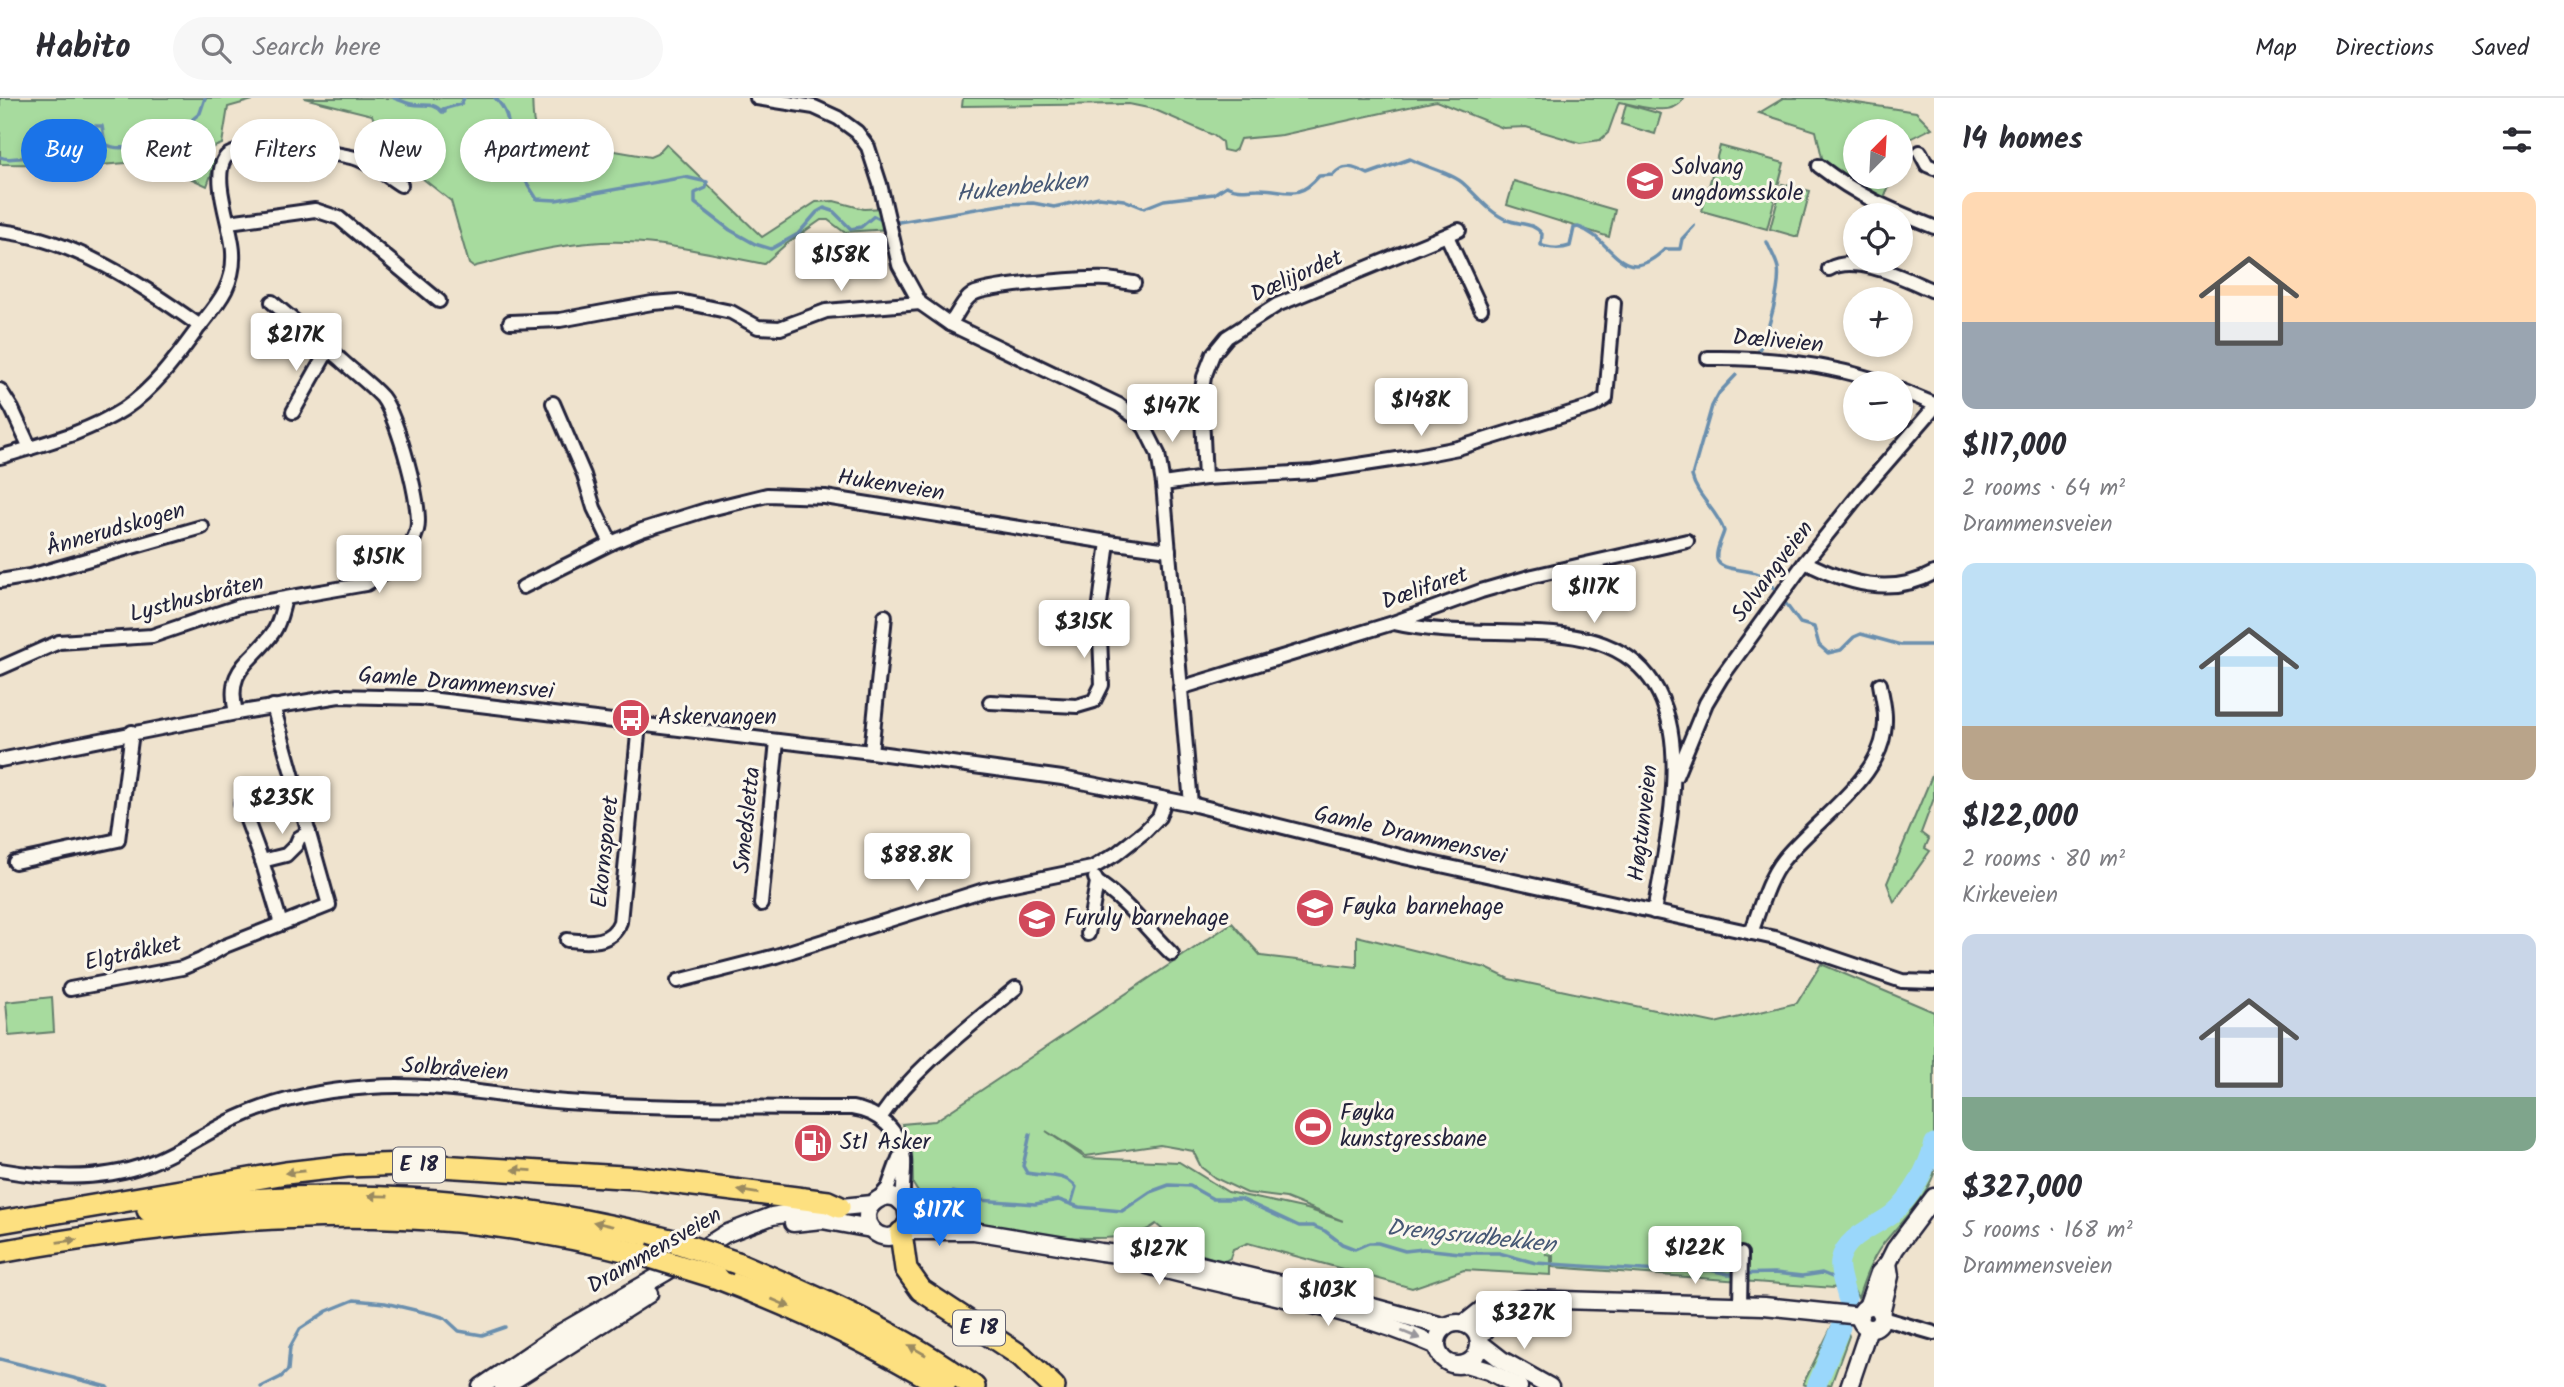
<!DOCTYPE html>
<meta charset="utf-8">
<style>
body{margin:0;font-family:Kalam,sans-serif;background:#f7f7f7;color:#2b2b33;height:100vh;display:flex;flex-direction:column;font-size:26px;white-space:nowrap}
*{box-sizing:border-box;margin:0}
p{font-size:23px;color:#7c7c81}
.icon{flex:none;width:38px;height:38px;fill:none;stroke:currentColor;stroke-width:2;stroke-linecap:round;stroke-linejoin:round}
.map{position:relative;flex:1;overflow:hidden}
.details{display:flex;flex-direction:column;background:#fff;width:630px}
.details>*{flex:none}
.top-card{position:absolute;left:21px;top:21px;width:665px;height:63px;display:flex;gap:14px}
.needle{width:46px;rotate:24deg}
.tools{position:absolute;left:1843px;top:21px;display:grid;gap:14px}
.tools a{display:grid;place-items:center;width:70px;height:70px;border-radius:50%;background:#fff;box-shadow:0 4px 10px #0003;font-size:35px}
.price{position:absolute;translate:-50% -60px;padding:0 16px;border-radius:7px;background:#fff;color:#222;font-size:23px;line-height:46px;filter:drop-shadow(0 2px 4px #0008)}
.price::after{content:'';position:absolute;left:50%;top:42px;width:21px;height:16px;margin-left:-10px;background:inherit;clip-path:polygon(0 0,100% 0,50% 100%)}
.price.active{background:#1a73e8;color:#fff}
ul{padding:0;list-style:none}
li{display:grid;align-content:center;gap:14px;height:371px;padding:0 28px}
li span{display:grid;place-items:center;height:217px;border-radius:14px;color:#555}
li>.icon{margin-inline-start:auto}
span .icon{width:126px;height:126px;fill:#fffc;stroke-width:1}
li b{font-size:30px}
h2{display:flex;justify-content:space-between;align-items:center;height:84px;padding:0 28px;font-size:30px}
.tag{padding:0 24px;border-radius:32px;background:#fff;box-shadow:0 4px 10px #0003;font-size:24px;line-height:63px}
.tag.active{background:#1a73e8;color:#fff}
header{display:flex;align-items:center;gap:42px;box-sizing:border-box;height:98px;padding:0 35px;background:#fff;border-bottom:2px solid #e1e1e2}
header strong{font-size:33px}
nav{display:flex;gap:38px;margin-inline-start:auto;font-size:24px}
.search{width:490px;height:63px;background:#f7f7f7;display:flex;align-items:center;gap:18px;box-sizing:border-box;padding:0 24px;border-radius:38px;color:#7c7c81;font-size:26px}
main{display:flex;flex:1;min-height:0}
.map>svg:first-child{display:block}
</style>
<header>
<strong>Habito</strong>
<div class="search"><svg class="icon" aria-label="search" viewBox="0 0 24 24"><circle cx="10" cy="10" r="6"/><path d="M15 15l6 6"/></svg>Search here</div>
<nav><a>Map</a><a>Directions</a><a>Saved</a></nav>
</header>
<main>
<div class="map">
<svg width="1934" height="1289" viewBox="0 0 1934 1289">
<rect width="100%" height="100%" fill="#efe3ce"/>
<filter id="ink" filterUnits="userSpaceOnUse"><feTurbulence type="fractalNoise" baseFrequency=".0143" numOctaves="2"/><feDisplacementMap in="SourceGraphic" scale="14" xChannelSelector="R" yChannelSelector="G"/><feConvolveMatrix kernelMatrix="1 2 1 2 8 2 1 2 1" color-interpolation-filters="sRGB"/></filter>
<g filter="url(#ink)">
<g fill="#a7db9e" stroke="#647e6c" stroke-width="2" fill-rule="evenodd">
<polygon points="0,0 260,0 228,9 222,46 209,51 173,50 153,63 100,67 0,66"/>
<path d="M304,0H532C534,21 529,33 551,42L650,59L657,56L666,46L762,139L816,104L834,103L864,111L885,110L889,131L844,134L828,122H821L785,147L764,166C706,155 648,139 589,145C549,148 511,159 473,169L469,166L451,103L384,50L372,17Z"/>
<path d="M963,0H1684C1672,21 1639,7 1619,4L1608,35L1600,42L1580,45L1526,29L1503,30L1436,3L1282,37L1240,41L1236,51L1232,54L1223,52L1222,44L1213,37L1153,11L1129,6L962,8Z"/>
<polygon points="1784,0 1824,0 1916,14 1932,30 1910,41 1901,61 1900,33 1855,33 1855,79 1893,79 1882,104 1858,93 1823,64 1816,33 1759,15"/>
<polygon points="1626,6 1661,16 1655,36 1621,26"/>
<polygon points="1720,48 1784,65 1767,131 1702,113"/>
<polygon points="174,53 216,63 207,88 168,70"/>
<polygon points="1514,83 1615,112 1609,139 1507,107"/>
<polygon points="1782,86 1810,93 1798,139 1770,131"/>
<polygon points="1934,673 1934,700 1921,735 1929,741 1925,750 1930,753 1894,804 1887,785"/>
<path d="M1232,825L1261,858L1357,869V838L1486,870L1509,881L1715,925L1797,905L1821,866L1934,914V1076C1923,1104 1901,1123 1883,1146C1871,1162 1864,1182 1858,1200L1843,1173L1851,1152L1834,1190L1553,1169V1157L1545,1156L1551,1158V1177L1464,1172L1412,1190L1248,1145L1233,1151L1230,1160L1223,1164L1168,1145L1163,1132L1156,1126C1117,1157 988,1129 941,1114L939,1110L921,1099L913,1086L912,1053L902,1026L935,1023ZM1046,1033L1086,1058L1160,1047L1193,1053L1201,1069L1215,1080L1247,1095L1286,1100L1343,1123L1307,1111L1228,1094L1179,1064L1085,1060Z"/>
<polygon points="52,899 54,934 9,938 6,904"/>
<polygon points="1832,1228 1847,1232 1849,1238 1831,1287 1810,1289 1803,1286"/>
</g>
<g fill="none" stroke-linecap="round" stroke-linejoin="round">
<g stroke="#6a8fae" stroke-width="3.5">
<path d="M394,0C400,2 405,5 411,6C424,9 433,3 442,14H445L443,11L461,6L464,0"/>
<path d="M495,0C514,18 506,35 513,57C518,72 528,87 537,101L556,102L685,79L707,84L706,90L695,95V105L730,132L755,146L771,151L798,136L817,114L824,110L833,113L851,131L861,129L874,118L885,124"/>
<polyline points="181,31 200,15 205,0"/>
<path d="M0,59C9,63 16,59 26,60L29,63L38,62L45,56L46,44C57,46 62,54 71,56L84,47L86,37L95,28H102L105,46C127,58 149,39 172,33"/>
<path d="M893,125L1006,106L1033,105L1054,109L1099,99L1124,102L1144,110L1164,102L1214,96L1226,88C1239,94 1245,91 1258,91C1285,90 1296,105 1319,78L1333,77C1344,65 1354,69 1368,76L1410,61C1425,69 1455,76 1465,87C1478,99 1490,115 1507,122C1520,127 1533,124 1542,136L1541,147C1549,151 1562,151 1570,148L1574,130L1578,129C1613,140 1621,193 1665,151H1680L1682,141L1694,128"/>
<path d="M1759,252C1768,236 1781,188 1778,170C1776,161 1770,152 1767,144"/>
<path d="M1736,277L1719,295L1712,308L1692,378C1697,399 1717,412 1724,433C1722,441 1715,452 1717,461C1719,474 1752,470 1763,478C1769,483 1773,490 1778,496"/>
<polyline points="1783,502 1800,525 1814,529 1819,547 1828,555 1841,552 1854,539 1861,536 1901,547 1934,547"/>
<path d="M1030,1036L1023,1068L1027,1075C1043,1079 1064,1074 1076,1089L1071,1106"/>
<polyline points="953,1094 978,1102 1035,1106 1059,1102 1079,1109 1122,1113 1150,1094 1169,1087 1190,1088 1213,1101 1241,1101 1299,1128 1313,1128 1325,1133 1342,1146 1355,1151 1369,1145 1378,1145 1405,1153 1423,1151 1460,1155 1499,1155 1536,1165 1659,1173 1710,1172 1728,1176 1775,1175 1802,1178 1822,1175 1832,1179 1842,1179"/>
<polyline points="0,1261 108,1289"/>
<polyline points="261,1289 281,1279 288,1272 290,1249 300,1231 327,1213 354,1202 385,1205 436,1217 445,1220 459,1233 482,1237 505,1229"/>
</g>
<g stroke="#9ad7fb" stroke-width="19">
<path d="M1847,1200C1845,1190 1838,1173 1840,1163C1845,1138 1875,1129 1892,1116C1912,1099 1927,1071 1934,1045"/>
<polyline points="1816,1289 1841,1229"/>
</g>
<g stroke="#22223b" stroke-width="18">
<g id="street">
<polyline points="757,0 814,9 838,20 857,34 868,49 880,86 899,167 920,205 950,226 1119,307 1135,319 1145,330 1158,356 1163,386 1191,706"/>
<polyline points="1920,54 1927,67 1934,70"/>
<path d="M1819,68C1858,98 1889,111 1934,129"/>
<polyline points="229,124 315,112 339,120 439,203"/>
<path d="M0,133C74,141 141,186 200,228"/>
<polyline points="1447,138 1481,211"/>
<path d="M1829,171C1857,155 1907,182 1934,193"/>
<polyline points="510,224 560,222 652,205 679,203 731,214 758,229 780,230 826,213 920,205"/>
<path d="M950,226C958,216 962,203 973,196C989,187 1086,180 1107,181C1116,182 1125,184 1134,185"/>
<path d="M1708,260C1767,259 1828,266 1884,285"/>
<polyline points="0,292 12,311 30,350"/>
<polyline points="1900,292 1934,306"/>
<polyline points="553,305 584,377 594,410 611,445"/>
<polyline points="293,314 328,252"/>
<path d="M0,359C42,346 87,335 124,311C155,290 177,259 199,229C218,205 235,187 233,154C232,129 211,81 225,60C237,42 334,54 355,60C371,65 387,78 401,87"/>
<polyline points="1205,380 1201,298 1204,279 1213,256 1227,239 1277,207 1459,132"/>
<polyline points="1163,386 1205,380 1313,374 1417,358 1458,350 1593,308 1606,300 1614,205"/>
<path d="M1805,464C1846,485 1890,499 1934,475"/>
<polyline points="0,483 30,478 202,429"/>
<polyline points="523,489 611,445 642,432 706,412 767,397 825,399 1108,444 1169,452"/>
<path d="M1394,525C1449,538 1507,531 1563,537C1715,554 1672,712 1654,814"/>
<path d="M0,570L59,544L152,538L240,508L366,486C388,474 410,457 417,432C423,410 397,318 382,299C370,286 355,275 342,263C319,243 295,224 272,204"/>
<polyline points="1180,590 1393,525 1481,493 1533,478 1687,443"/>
<polyline points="990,604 1077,608 1094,603 1102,587 1099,514 1108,444"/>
<path d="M236,615C225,568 252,566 274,533C280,524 282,511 285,501"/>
<polyline points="871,654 885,518"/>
<polyline points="0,662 236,615 339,598 421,600 871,654 1062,680 1191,706 1404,759 1775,840 1902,883 1934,884"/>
<polyline points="1676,678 1706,605 1721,580 1805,464 1861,394 1934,310"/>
<polyline points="241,706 262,763 281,826"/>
<polyline points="262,763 286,757 296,747 299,740 309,734"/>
<polyline points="15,764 118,742 132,634"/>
<path d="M1097,784C1127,803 1147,832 1172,856"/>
<polyline points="761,806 777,643"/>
<path d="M1751,835C1760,811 1767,782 1783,762C1813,724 1878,683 1884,634C1887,617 1883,603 1880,586"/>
<polyline points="1088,836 1097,784 1095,780"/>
<path d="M567,842C587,844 611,847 620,824L639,626"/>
<polyline points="678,883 776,858 984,792 1092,770 1116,756 1144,734 1159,719 1165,702"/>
<polyline points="70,891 182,870 201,862 225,848 329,807 273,608"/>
<path d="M880,1020C915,969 969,929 1016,890"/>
<path d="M0,1072C46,1080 102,1083 147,1066C178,1055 206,1034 237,1020C278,1001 325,992 370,989C436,984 500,999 566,1004C661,1011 756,1009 852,1010C879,1014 900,1032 904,1061C905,1076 901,1091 904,1106"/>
<polyline points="878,1101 888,1090 899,1060"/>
<polyline points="1740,1208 1741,1156"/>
<polyline points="1882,1220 1934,1235"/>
</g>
</g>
<g stroke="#22223b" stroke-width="21">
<g id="secondary">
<path d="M906,1109L908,1122L901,1135C876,1150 854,1118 876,1103C881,1099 889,1097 896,1100C901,1103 904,1108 909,1110C923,1118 940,1122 955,1127"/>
<polyline points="793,1125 822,1122 871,1131"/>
<polyline points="903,1133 974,1133 1101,1154 1192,1165 1332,1198 1446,1229"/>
<path d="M1147,1167C1244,1194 1345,1207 1437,1248"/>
<circle cx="1871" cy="1219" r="11"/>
<polyline points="1867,1209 1879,1175 1888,1165 1895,1151 1934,1099"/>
<polyline points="1881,1215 1890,1178 1888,1165"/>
<circle cx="1458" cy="1246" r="21"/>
<polyline points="1464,1226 1489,1206 1527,1201 1764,1208 1861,1218"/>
<polyline points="1478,1240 1501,1216 1506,1205"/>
<polyline points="1479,1244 1502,1262 1550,1289"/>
<polyline points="1466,1266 1489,1273 1519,1289"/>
<polyline points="481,1289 562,1234 666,1174 725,1136 772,1118 801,1113 872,1106"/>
<polyline points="503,1289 649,1196"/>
<polyline points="1849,1289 1869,1230"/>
</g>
</g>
<g stroke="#22223b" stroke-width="26">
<g id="highway">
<path d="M148,1112C330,1088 492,1097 670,1142"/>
<polyline points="0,1124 286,1075 347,1068 407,1066 639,1080 828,1104 839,1109"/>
<polyline points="901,1135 906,1171 921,1192 1021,1258 1054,1289"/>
<path d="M0,1154C150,1127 303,1109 456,1123C519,1129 582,1141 644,1157"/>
<path d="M737,1165C819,1200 902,1236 974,1289"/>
<path d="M718,1180C797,1210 872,1245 944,1289"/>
</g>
</g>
<use href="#street" stroke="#fbf7ec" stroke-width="12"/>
<use href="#secondary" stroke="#fbf7ec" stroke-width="16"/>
<use href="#highway" stroke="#fde080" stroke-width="21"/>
<g stroke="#22223b" stroke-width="26" stroke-linecap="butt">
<g id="highway-bridge">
<polyline points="670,1142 737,1165"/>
<polyline points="644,1157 718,1180"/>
</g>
</g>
<use href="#highway-bridge" stroke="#fde080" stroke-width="21"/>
</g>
<defs><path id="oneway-solid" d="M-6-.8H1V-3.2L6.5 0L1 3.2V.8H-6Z" transform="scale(1.75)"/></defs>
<g fill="#9a8a61">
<use href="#oneway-solid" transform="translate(522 1072) rotate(-177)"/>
<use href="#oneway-solid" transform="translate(295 1074) rotate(174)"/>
<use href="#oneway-solid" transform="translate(748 1094) rotate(-171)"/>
<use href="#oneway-solid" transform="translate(378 1098) rotate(-179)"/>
<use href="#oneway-solid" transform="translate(603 1126) rotate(-167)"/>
<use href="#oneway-solid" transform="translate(67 1143) rotate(-8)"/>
<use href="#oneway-solid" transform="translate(781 1205) rotate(23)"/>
<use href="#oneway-solid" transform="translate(917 1252) rotate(-150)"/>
</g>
<use fill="#99979c" href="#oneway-solid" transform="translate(1411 1237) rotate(22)"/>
</g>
<defs>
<g id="school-disc" transform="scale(2.0125)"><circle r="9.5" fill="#d1495b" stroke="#fbf7ec"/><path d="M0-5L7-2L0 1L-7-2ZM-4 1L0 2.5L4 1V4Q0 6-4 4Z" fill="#fff"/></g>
<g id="bus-disc" transform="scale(2.0125)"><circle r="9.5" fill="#d1495b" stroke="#fbf7ec"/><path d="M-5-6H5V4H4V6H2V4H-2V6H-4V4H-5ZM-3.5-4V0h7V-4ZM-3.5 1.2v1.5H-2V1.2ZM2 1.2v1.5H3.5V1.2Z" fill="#fff"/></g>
<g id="stadium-disc" transform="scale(2.0125)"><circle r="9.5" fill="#d1495b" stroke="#fbf7ec"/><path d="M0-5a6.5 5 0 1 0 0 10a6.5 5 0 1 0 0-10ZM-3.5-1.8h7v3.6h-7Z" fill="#fff"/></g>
<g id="fuel-disc" transform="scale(2.0125)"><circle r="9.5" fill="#d1495b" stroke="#fbf7ec"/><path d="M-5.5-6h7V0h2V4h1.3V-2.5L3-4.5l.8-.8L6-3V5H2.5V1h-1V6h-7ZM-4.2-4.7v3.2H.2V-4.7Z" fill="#fff"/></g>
</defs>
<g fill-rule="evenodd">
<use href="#school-disc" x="1645" y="83"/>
<use href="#bus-disc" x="631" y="620"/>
<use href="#school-disc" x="1315" y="810"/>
<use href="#school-disc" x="1037" y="821"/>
<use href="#stadium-disc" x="1313" y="1029"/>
<use href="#fuel-disc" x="813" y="1045"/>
</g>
<g text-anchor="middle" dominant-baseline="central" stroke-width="6" stroke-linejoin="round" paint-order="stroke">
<g fill="#fbf7ec" stroke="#636270" stroke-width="2">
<rect x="393" y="1049.5" width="52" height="35" rx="5"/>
<rect x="953" y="1212.5" width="52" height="35" rx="5"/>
</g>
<g font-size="21" font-weight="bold" fill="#22223b">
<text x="419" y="1067">E 18</text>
<text x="979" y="1230">E 18</text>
</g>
<g font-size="23" fill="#22223b" stroke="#fbf7ec" text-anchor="start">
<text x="1672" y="70">Solvang<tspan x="1672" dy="26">ungdomsskole</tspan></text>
<text x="658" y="620">Askervangen</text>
<text x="1342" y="810">Føyka barnehage</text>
<text x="1064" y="821">Furuly barnehage</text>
<text x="1340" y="1016">Føyka<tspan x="1340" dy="26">kunstgressbane</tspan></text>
<text x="840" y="1045">St1 Asker</text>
</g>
<g font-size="23" fill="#22223b" stroke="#fbf7ec">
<text transform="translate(1297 179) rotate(-24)">Dælijordet</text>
<text transform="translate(1778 244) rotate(5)">Dæliveien</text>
<text transform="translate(891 388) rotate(9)">Hukenveien</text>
<text transform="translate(116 432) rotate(-16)">Ånnerudskogen</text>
<text transform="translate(1773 474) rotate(-53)">Solvangveien</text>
<text transform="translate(1425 491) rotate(-19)">Dælifaret</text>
<text transform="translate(197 501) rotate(-14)">Lysthusbråten</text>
<text transform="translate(456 586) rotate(5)">Gamle Drammensvei</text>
<text transform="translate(748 722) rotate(-84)">Smedsletta</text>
<text transform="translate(1644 725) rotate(-83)">Høgtunveien</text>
<text transform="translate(1410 738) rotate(13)">Gamle Drammensvei</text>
<text transform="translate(606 754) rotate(-84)">Ekornsporet</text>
<text transform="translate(133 856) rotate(-12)">Elgtråkket</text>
<text transform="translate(455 972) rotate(4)">Solbråveien</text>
<text transform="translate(655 1153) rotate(-30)">Drammensveien</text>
</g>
<g font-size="24" font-style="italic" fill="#465875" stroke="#fbf7ec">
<text transform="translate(1022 90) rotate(-6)">Hukenbekken</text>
<text transform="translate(1471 1139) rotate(6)">Drengsrudbekken</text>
</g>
</g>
</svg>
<div class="tools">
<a><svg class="needle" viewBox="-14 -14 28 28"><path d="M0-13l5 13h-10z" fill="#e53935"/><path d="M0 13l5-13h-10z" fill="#7c7c81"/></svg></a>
<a><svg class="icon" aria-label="locate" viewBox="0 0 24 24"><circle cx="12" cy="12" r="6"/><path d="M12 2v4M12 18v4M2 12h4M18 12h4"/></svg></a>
<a>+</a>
<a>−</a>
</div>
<b class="price" style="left:841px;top:195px">$158K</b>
<b class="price" style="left:296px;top:275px">$217K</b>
<b class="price" style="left:1421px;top:340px">$148K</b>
<b class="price" style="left:1172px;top:346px">$147K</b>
<b class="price" style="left:379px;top:497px">$151K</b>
<b class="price" style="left:1594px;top:527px">$117K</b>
<b class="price" style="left:1084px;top:562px">$315K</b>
<b class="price" style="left:282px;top:738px">$235K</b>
<b class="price" style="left:917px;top:795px">$88.8K</b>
<b class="price active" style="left:939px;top:1150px">$117K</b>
<b class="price" style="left:1695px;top:1188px">$122K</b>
<b class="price" style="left:1159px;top:1189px">$127K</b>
<b class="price" style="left:1328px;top:1230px">$103K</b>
<b class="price" style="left:1524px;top:1253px">$327K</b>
<div class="top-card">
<a class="tag active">Buy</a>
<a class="tag">Rent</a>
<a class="tag">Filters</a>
<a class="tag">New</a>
<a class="tag">Apartment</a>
</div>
</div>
<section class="details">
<h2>14 homes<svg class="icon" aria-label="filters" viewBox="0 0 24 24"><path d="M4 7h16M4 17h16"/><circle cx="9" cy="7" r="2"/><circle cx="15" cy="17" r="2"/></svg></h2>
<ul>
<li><span style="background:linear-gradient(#ffd9b3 60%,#9aa5b1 0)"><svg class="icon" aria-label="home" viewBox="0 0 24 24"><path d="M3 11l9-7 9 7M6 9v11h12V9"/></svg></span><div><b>$117,000</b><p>2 rooms · 64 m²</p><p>Drammensveien</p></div></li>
<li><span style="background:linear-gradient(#bfe0f5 75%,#b9a48a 0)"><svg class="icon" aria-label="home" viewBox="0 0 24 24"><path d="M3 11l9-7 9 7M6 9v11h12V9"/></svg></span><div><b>$122,000</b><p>2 rooms · 80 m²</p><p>Kirkeveien</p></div></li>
<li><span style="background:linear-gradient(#c9d6e8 75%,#7fa58c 0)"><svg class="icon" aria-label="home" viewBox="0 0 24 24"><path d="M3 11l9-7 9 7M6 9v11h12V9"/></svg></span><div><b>$327,000</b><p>5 rooms · 168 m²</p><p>Drammensveien</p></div></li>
</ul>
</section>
</main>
